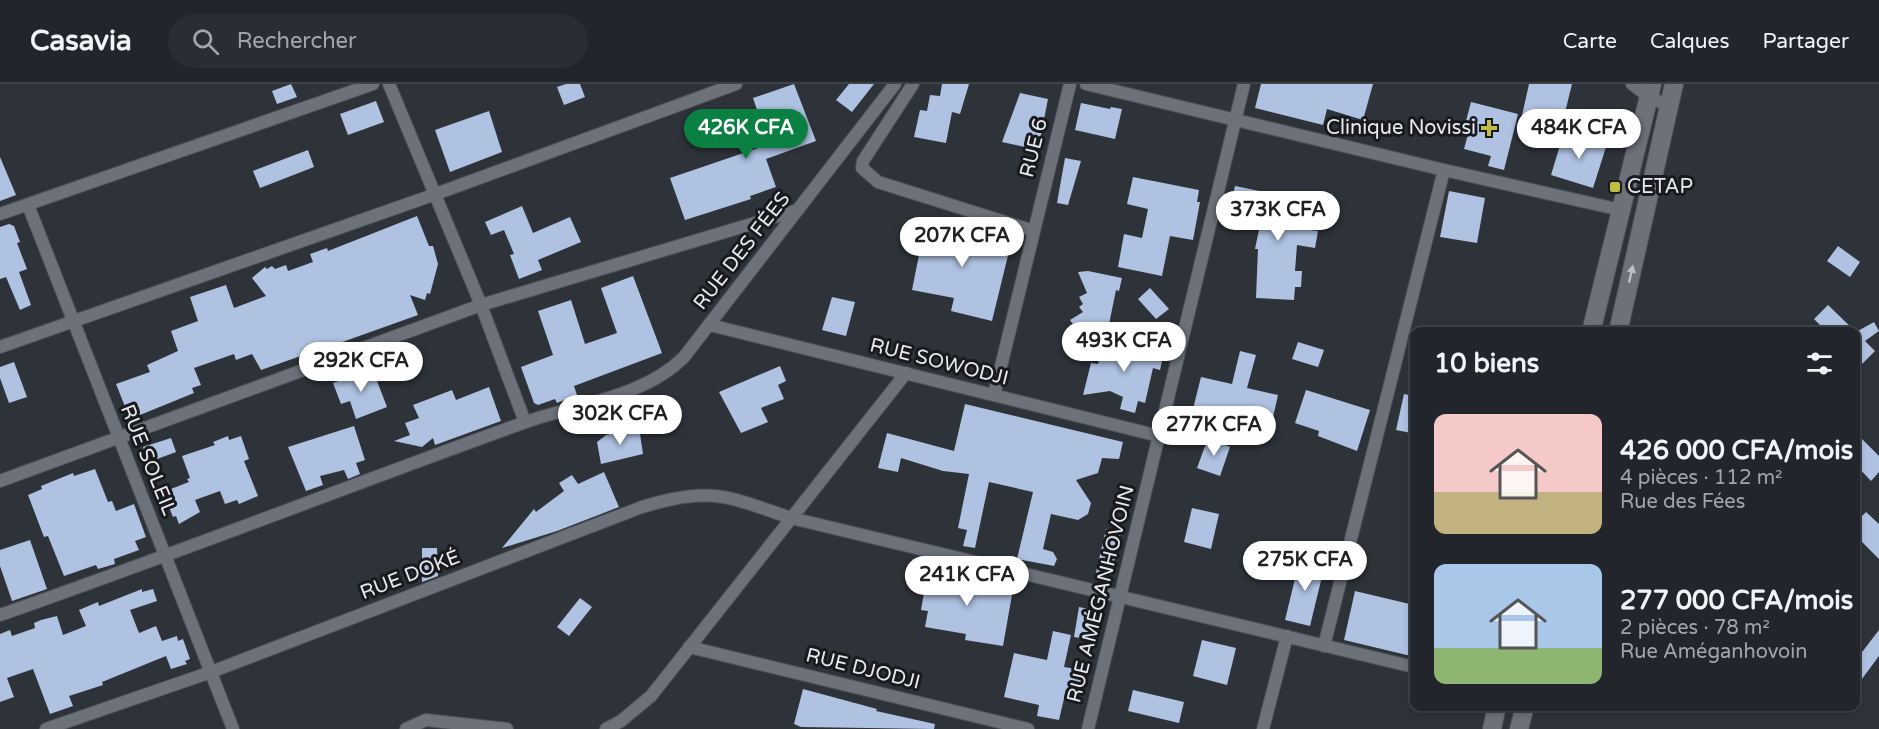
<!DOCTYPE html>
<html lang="fr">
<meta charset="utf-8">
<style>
body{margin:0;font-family:"Varela Round",sans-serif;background:#2a2e34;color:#f1f3f6;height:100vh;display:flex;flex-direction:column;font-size:22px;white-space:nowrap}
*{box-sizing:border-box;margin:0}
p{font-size:20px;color:#a2a5a9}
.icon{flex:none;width:33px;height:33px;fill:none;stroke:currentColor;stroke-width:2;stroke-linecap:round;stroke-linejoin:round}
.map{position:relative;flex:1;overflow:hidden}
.panel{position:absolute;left:1410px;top:243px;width:450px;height:384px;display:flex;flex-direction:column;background:#22262c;border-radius:12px;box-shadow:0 3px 9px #0003,0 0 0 2px #3f4348}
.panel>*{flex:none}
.price{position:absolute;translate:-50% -51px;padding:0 14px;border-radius:21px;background:#fff;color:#222;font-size:20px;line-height:39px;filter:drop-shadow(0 2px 3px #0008)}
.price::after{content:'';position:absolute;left:50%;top:36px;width:18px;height:14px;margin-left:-9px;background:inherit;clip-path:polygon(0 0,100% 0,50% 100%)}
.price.selected{background:#0b8043;color:#fff}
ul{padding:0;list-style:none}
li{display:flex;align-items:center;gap:18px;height:150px;padding:0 24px}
li span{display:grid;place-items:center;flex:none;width:168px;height:120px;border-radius:12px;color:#555}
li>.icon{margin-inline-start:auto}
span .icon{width:72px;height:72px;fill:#fffc;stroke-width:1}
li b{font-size:26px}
h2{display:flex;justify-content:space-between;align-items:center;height:72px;padding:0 24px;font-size:26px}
header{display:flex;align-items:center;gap:36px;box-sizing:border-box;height:84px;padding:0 30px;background:#22262c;border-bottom:2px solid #3f4348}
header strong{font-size:28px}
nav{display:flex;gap:33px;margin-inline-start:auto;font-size:21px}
.search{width:420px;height:54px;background:#2a2e34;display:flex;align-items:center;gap:15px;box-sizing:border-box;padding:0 21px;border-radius:33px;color:#a2a5a9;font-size:22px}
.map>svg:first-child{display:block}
</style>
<header>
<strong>Casavia</strong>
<div class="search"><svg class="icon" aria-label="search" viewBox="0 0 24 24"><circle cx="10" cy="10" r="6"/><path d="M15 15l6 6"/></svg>Rechercher</div>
<nav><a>Carte</a><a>Calques</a><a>Partager</a></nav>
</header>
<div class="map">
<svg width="1879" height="645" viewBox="0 0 1879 645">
<rect width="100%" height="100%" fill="#2e333a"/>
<g fill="#afc2e2">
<polygon points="291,0 297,13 277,20 272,7"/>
<polygon points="566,0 580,0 585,13 564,21 557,3"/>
<polygon points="794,0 816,57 766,75 776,103 750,112 751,115 685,136 670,94 776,58 766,30 759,32 753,14"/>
<polygon points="849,0 874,0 852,28 836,16"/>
<polygon points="942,0 969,0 960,30 952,28 946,59 914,53 920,26 927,27 930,11 940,12"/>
<polygon points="1261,0 1373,0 1363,36 1327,25 1323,41 1255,24"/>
<polygon points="1529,0 1572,0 1561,45 1521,36"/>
<polygon points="1020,9 1048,15 1038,66 1002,58"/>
<polygon points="376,17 384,38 348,51 340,30"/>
<polygon points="1471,18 1518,30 1504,86 1488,82 1491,72 1464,65 1471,39 1466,37"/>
<polygon points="1081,19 1110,25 1111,23 1122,25 1115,55 1075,46"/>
<polygon points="489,27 502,68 450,88 435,46"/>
<polygon points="1564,48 1607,60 1593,104 1551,91"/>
<polygon points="308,66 314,83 260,104 253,87"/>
<polygon points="0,73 16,111 0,117"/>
<polygon points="1065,74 1081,77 1068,121 1057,119"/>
<polygon points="1133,93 1199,106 1197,118 1200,118 1193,156 1170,152 1162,192 1118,183 1124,150 1142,154 1148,125 1127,120"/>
<polygon points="1235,102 1309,117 1303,145 1318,147 1315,164 1297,161 1295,187 1302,187 1301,203 1295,203 1294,216 1256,214 1258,165 1255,165 1264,122 1232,116"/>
<polygon points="1449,107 1485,114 1477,159 1440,153"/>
<polygon points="522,122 533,149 570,133 581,158 538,176 542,186 519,195 510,171 514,170 504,146 491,151 485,138"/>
<polygon points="417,132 429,162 433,162 438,180 430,210 427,209 425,216 410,211 418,231 334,261 336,265 317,272 315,267 261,286 252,270 236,276 234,270 194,284 201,301 192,304 194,309 135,333 128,330 116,300 150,288 147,281 178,267 171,247 198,237 190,213 226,201 234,224 266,212 252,194 265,183 267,185 272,182 275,185 286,181 288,187 313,178 310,170 327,164 328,167"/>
<polygon points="926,136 1012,155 992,237 951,227 954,214 912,206"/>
<polygon points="9,140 14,142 20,158 17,159 27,185 19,188 31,221 20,226 6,193 0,195 0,143"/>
<polygon points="1838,162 1860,178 1850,193 1827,177"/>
<polygon points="1088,187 1122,194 1119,207 1116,206 1106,255 1076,249 1076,245 1070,236 1083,228 1079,223 1083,220 1079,213 1087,209 1078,188"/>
<polygon points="633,192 662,269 574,302 577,311 557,319 555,315 538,321 534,319 521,283 553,271 538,227 571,216 585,260 617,249 601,204"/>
<polygon points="1150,204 1169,225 1156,235 1138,215"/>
<polygon points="832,213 855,218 846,252 822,246"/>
<polygon points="1828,221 1856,248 1874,238 1879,247 1865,257 1875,267 1861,281 1856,275 1856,248 1827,248 1814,235"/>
<polygon points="1104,255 1164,269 1160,286 1153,284 1145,319 1138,317 1135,329 1120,325 1123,313 1110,307 1083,311 1091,279 1098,280"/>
<polygon points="1298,258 1324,266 1318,283 1292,275"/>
<polygon points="1240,267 1256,271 1247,304 1278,311 1271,342 1193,325 1201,293 1232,300"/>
<polygon points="14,278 27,313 9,319 0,294 0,283"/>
<polygon points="780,282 786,297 778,301 784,315 761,324 768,338 741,349 719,308"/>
<polygon points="372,284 387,323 356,335 350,317 341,320 333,299"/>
<polygon points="489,303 501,337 435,361 433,354 422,363 394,357 410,351 405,339 419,334 413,321 452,306 456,316"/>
<polygon points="1306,306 1370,326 1357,367 1318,352 1319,347 1295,339"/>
<polygon points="1404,310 1414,312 1411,349 1396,346"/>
<polygon points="965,320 1123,358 1119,375 1102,374 1098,389 1076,396 1091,419 1088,430 1078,436 1051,430 1043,465 1053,468 1057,475 1054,482 1017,475 1033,408 989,398 975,464 963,462 967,446 958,444 969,390 943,387 901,374 898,388 878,384 887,349 954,367"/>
<polygon points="354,342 365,376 356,379 360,390 348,395 344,386 320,392 323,401 306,407 288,363"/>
<polygon points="639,343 643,370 601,380 597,358 606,351"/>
<polygon points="1856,349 1879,372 1879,388 1871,397 1856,381"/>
<polygon points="228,352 229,356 241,352 249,375 244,377 258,412 239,420 237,416 225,420 220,407 195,416 200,428 179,440 176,432 173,433 163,408 189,398 187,395 190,394 182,372 215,361 213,358"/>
<polygon points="171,354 176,368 149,378 143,363"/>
<polygon points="1208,354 1230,363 1220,392 1197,384"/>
<polygon points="95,385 108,418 112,417 116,427 134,420 146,453 135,457 139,466 114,475 115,480 98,485 96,481 64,492 48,452 44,453 28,411 42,405 41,402 73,389 74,392"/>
<polygon points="604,388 619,423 557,447 502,464 534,425 536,428 564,407 559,399 572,391 578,400"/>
<polygon points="1192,424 1219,430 1211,465 1184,458"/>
<polygon points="1856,427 1861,433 1866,428 1879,440 1879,475 1856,452"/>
<polygon points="1106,445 1121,448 1111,491 1105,495 1095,493"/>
<polygon points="30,456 47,505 12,517 0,482 0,466"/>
<polygon points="422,464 437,464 438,492 422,498"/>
<polygon points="1300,474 1325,480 1310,542 1285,536"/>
<polygon points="928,486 969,493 969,497 1013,505 1003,562 965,556 966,550 925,543 928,527 921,526"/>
<polygon points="142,505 142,508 153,505 157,517 130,526 139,549 156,542 162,557 177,552 178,557 183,555 190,575 185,577 187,580 171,585 166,572 102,598 103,601 69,612 73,622 50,630 33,585 7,594 14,613 0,618 0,550 10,546 12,552 35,544 34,539 41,536 57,532 63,551 86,542 79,526 98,518 99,522"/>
<polygon points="1355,507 1414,521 1414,559 1411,572 1344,556"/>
<polygon points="580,514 592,523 569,552 557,543"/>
<polygon points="1079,523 1098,527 1093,556 1074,553"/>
<polygon points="1879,546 1879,572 1856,603 1856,576"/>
<polygon points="1053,547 1071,551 1064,583 1083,586 1079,608 1066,606 1059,636 1037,632 1039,621 1004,613 1014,569 1047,576"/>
<polygon points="1202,556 1236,564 1227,601 1193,592"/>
<polygon points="803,605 877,625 876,627 935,640 934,645 801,643 794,640"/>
<polygon points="1133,606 1184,618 1179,639 1128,627"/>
</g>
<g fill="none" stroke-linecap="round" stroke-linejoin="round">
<g stroke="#4c5057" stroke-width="14">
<g id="minor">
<polyline points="389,0 481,221 525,338"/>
<polyline points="913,0 863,77 862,84 878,98 1034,147"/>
<polyline points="1086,0 1444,86 1621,126"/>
<polyline points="1632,0 1649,13 1669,22"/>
<polyline points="28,121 233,645"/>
<polyline points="0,130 373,0"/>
<polyline points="710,241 1159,352"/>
<polyline points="0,263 433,111 736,0"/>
<polyline points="994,311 1070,0"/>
<polyline points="0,397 481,221 798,126"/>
<path d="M0,531C175,470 348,402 523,339C576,320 643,314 684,273L895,0"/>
<polyline points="1324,562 1444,86"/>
<polyline points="689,563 1028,645"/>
<path d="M46,645L211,588L642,423C710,402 727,412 791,434L1414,583"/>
<polyline points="406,645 426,636 507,645"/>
<polyline points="606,645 621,637 651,612 906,289"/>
<polyline points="1088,645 1244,0"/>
<polyline points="1263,645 1287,552"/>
</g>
</g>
<g stroke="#4c5057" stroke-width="20">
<g id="secondary">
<polyline points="1591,248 1652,0"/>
<polyline points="1618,248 1674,0"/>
<polyline points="1492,645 1497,622"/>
<polyline points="1519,645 1525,622"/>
</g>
</g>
<use href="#minor" stroke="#6c717a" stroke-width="12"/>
<use href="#secondary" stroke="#6c717a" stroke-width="18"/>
</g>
<defs><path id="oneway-solid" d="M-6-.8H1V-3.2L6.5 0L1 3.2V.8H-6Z" transform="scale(1.5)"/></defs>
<use fill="#bcc0c6" href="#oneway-solid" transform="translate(1631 190) rotate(-77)"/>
<g fill="#bcbf43" stroke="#181a1e" stroke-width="2">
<path d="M1486 35h6v6h6v6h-6v6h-6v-6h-6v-6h6z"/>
<rect x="1609" y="97" width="12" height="12" rx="3"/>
</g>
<g text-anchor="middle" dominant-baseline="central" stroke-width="6" stroke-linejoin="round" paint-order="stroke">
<g font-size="20" fill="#e7eaef" stroke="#181a1e" text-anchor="end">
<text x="1476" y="44">Clinique Novissi</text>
<text x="1627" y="103" text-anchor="start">CETAP</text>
</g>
<g font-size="20" fill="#e7eaef" stroke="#181a1e">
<text transform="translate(1034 64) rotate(-76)">RUE 6</text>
<text transform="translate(742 167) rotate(-52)">RUE DES FÉES</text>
<text transform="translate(939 278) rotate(14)">RUE SOWODJI</text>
<text transform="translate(148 376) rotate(68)">RUE SOLEIL</text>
<text transform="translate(410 491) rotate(-21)">RUE DOKÉ</text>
<text transform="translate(1101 510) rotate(-76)">RUE AMÉGANHOVOIN</text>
<text transform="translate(863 585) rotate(14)">RUE DJODJI</text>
</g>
</g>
</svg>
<b class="price selected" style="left:746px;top:76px">426K CFA</b>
<b class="price" style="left:1579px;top:76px">484K CFA</b>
<b class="price" style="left:1278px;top:158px">373K CFA</b>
<b class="price" style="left:962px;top:184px">207K CFA</b>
<b class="price" style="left:1124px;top:289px">493K CFA</b>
<b class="price" style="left:361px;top:309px">292K CFA</b>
<b class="price" style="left:620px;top:362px">302K CFA</b>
<b class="price" style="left:1214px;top:373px">277K CFA</b>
<b class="price" style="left:1305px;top:508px">275K CFA</b>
<b class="price" style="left:967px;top:523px">241K CFA</b>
<section class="panel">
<h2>10 biens<svg class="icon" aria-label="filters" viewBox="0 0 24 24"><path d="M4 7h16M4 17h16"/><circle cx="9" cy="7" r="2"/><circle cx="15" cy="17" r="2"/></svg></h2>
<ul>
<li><span style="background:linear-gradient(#f6c9c9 65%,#c2b280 0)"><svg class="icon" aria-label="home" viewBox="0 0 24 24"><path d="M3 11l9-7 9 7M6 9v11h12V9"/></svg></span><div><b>426 000 CFA/mois</b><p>4 pièces · 112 m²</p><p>Rue des Fées</p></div></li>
<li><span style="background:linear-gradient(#a9c7e8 70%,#8fb573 0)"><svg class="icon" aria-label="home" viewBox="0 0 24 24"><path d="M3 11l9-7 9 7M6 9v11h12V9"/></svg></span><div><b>277 000 CFA/mois</b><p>2 pièces · 78 m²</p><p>Rue Améganhovoin</p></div></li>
</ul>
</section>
</div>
